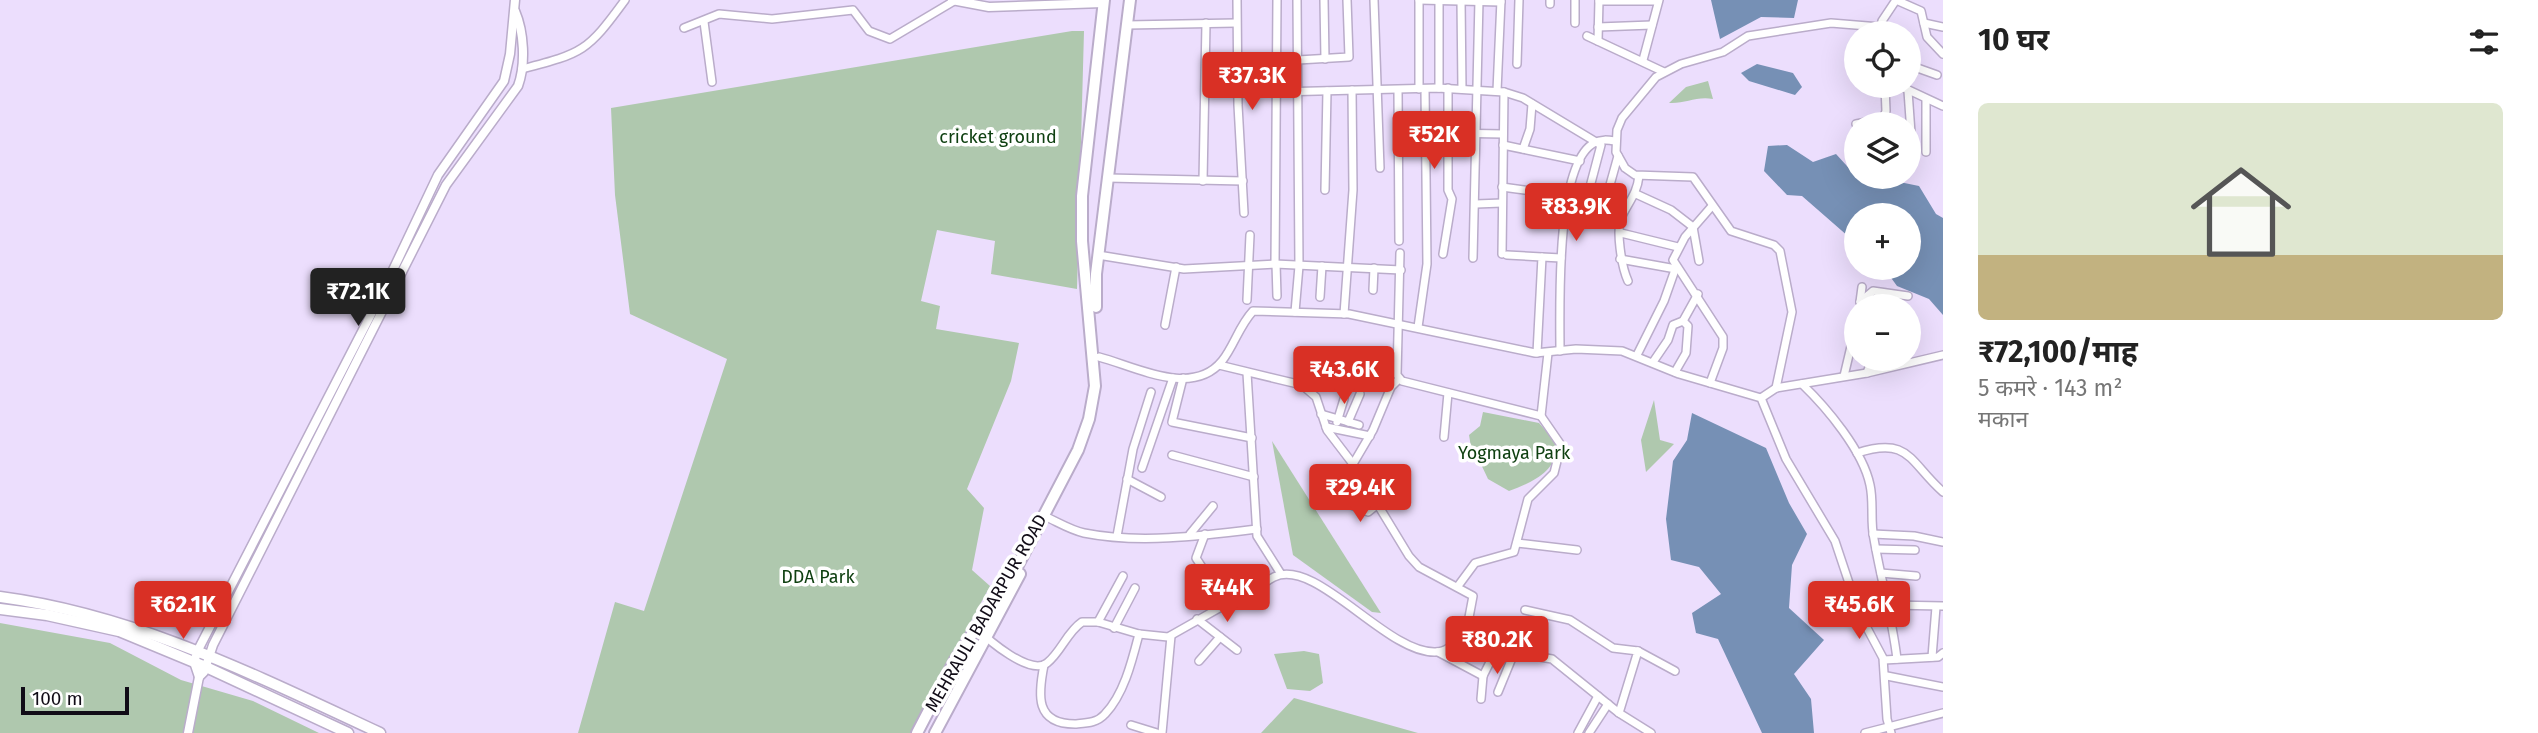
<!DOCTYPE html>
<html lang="hi">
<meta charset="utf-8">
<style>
body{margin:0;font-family:"Fira Sans","Noto Sans Devanagari",sans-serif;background:#f2f2f2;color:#222;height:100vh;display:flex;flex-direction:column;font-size:26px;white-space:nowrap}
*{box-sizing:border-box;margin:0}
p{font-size:23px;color:#767676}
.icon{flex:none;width:38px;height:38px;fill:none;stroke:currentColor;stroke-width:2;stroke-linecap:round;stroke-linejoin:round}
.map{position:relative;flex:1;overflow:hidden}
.details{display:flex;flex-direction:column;background:#fff;width:595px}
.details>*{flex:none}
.buttons{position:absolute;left:1844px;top:21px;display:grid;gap:14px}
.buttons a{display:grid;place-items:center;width:77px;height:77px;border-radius:50%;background:#fff;box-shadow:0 7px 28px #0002;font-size:35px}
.scale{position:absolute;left:21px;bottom:18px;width:108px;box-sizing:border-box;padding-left:7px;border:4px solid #110c17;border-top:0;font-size:19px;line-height:24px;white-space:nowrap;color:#110c17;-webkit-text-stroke:5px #fff;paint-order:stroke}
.price{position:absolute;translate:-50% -60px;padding:0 16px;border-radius:7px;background:#d93025;color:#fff;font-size:23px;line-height:46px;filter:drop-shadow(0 2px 4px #0008)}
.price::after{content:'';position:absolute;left:50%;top:42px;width:21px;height:16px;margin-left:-10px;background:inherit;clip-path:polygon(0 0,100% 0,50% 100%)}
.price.on{background:#222;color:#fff}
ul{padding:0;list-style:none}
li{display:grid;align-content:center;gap:14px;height:371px;padding:0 35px}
li span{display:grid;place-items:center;height:217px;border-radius:10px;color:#555}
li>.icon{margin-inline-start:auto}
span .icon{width:126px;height:126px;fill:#fffc;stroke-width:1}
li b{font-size:30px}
h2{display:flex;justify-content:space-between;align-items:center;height:84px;padding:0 35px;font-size:30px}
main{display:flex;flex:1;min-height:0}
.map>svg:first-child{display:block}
</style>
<main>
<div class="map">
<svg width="1943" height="733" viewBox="0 0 1943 733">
<rect width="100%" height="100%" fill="#ecdefd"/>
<g fill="#afc8ae">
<polygon points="1072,31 1084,31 1077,289 991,274 995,241 937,230 921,301 940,306 936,329 1019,343 1011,381 967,489 984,508 972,570 990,586 911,733 578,733 615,602 644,611 727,359 630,314 615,195 611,108"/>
<path d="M1708,81L1713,99C1696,96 1685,104 1669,103L1686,87Z"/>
<polygon points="1654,400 1660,440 1674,444 1646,472 1641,440"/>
<path d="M1483,412L1539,423L1556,442C1559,472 1532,482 1509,491L1488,479L1479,460L1472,453L1469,435L1480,426Z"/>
<polygon points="1272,441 1381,613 1372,612 1293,555"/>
<polygon points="0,623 110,643 181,680 253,701 319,733 0,733"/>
<polygon points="1304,651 1319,654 1323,683 1310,691 1287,689 1274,654"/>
<polygon points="1294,698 1418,733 1261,733"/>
</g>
<g fill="#7690b5">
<polygon points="1711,0 1798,0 1794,18 1761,17 1720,39"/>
<polygon points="1757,64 1793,73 1802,87 1795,95 1749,81 1741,73"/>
<polygon points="1787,145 1813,162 1836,154 1857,177 1875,177 1919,186 1936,214 1943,218 1943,315 1929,299 1897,286 1884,268 1909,268 1909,215 1857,215 1857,244 1802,196 1787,195 1764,171 1768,146"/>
<polygon points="1692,413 1766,448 1789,503 1807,534 1792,565 1789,608 1824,640 1794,674 1811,699 1814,733 1762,733 1718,639 1696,633 1692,613 1721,594 1699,567 1671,560 1666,519 1673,461 1687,440"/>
</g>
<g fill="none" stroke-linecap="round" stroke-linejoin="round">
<g stroke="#baacca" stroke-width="10">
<g id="minor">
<polyline points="1237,0 1238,105 1244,213"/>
<polyline points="1324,0 1325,59"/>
<polyline points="1374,0 1380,168"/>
<polyline points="1419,0 1419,89"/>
<polyline points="1419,0 1501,2"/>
<polyline points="1439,0 1439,88"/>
<polyline points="1461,0 1462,89"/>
<polyline points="1550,0 1550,4"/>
<polyline points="1896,0 1921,11 1927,37 1943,54"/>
<polyline points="1599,1 1658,1"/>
<polyline points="704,22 712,82"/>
<polyline points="1575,23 1575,0"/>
<polyline points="1924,23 1943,27"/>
<polyline points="1127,25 1236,23"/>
<polyline points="1598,27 1652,25"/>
<polyline points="684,28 719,14 772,19 853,10 869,31 890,39 954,1"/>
<polyline points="1879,33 1882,21 1896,0"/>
<polyline points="1587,36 1664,72"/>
<polyline points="1598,41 1599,0"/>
<polyline points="1298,60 1349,57 1347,0"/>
<polyline points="1643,60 1659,0"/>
<polyline points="1517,64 1519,0"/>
<polyline points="1909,65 1937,75"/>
<path d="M522,69C583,53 587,52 625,0"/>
<polyline points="1900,86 1943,106"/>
<polyline points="1398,90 1399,241"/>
<polyline points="1497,91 1501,0"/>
<polyline points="1908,91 1912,147"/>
<polyline points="1278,92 1437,88 1504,92 1523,98 1601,145 1586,202"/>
<polyline points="1926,100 1926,152"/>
<polyline points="1856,124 1883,119 1886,111 1885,86"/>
<polyline points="1448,133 1503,134"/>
<polyline points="1503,145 1580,161"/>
<polyline points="1523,149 1530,129 1532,104"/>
<polyline points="1108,178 1243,181"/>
<polyline points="1203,181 1206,23"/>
<polyline points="1502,187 1569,196 1621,217"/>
<polyline points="1325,190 1327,91"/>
<polyline points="1608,192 1618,156"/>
<polyline points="1636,194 1671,210 1693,227 1699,261"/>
<polyline points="1476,204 1502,203"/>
<polyline points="1621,233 1678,247"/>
<polyline points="1400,253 1397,375 1402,381 1541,416 1548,353"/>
<polyline points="1443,254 1452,199 1448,190 1448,88"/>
<polyline points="1502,254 1504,92"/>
<polyline points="1098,255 1184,269 1275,264 1401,270"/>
<polyline points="1507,255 1542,257 1537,353"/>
<polyline points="1542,257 1561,258"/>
<polyline points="1473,258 1479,0"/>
<polyline points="1620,259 1676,269"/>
<polyline points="1275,264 1277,0"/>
<polyline points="1276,264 1277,296"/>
<path d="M1628,281C1622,268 1615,229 1622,216C1629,201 1637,194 1639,176"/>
<polyline points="1373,290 1374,268"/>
<polyline points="1320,297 1322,266"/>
<polyline points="1247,300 1250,235"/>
<polyline points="1860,302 1873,291 1908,296"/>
<polyline points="1860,302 1862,287"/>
<polyline points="1295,312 1299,266 1297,0"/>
<polyline points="1344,314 1353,190 1352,90"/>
<polyline points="1165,325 1176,267"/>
<polyline points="1418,327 1427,264 1425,89"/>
<path d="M1560,351C1560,309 1555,164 1594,143C1601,139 1608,140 1615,141"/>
<polyline points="1637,355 1664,301 1676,267"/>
<path d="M1099,357C1134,366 1192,398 1222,361C1234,346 1239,326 1253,311L1349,314L1535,353L1576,349L1622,351L1679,374L1761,398L1786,459L1835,541L1859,613L1883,658L1887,719L1891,733"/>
<polyline points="1653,362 1668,340 1673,325 1683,321 1698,294"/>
<polyline points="1219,365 1302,385 1316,397 1327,430 1353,464 1409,556 1419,567 1473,596 1467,628"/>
<polyline points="1675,372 1686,353 1688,326 1683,321"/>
<polyline points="1247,373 1257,536 1281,574"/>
<polyline points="1867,373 1872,359"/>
<polyline points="1844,376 1857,321"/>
<polyline points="1183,378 1172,422 1252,438"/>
<polyline points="1710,383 1723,348 1723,337 1673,260 1685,237 1712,206"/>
<path d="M1802,384C1827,408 1863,451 1870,485C1874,503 1870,521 1874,539C1881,580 1892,617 1897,659"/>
<polyline points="1776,388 1792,312 1780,251 1774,245 1731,231 1693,177 1635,175 1625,168 1616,152 1617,130 1622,118 1656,77 1681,64 1723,52 1748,36 1831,23 1880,27"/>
<polyline points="1761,398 1776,388 1867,373 1943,355"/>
<polyline points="1321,414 1359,425"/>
<polyline points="1337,422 1344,399"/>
<polyline points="1348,422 1360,394"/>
<polyline points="1326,427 1370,436"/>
<polyline points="1444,437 1448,393"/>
<path d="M1857,453C1910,436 1909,462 1943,492"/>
<polyline points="1172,455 1254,477"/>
<polyline points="1353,464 1373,430 1391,387 1399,379"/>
<polyline points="1142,468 1173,378"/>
<polyline points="1127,479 1161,497"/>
<polyline points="1339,500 1368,512 1378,504"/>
<path d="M1044,516C1056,521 1070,530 1084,533C1139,544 1201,536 1257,529"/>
<polyline points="1190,534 1213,506"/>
<polyline points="1205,534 1196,558 1226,604"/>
<polyline points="1873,534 1914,536 1943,542"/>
<polyline points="1117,536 1133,449 1151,392"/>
<polyline points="1517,543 1577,550"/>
<polyline points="1876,549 1915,550"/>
<polyline points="1881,573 1916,576"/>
<polyline points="1458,586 1475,563 1514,552 1528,499 1554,473 1561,445 1541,416"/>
<polyline points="1890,605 1943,606"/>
<polyline points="1525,610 1570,620 1613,648 1638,651 1619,713"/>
<polyline points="1816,617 1862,618"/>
<polyline points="1197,619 1237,650"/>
<polyline points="1098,622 1123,576"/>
<path d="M977,628C988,640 1030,676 1047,663C1061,652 1067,632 1082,622H1098L1139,634L1168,637L1274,577C1316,557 1386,653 1435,652C1457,652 1453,632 1467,628L1503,651L1552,659L1619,713L1651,733"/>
<polyline points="1114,628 1135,588"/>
<polyline points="1638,651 1675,671"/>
<polyline points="1438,652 1483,676"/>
<polyline points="1932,657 1936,607"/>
<polyline points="1884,660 1938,657 1943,653"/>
<polyline points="1199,661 1220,637"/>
<path d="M1044,665C1038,695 1035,724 1075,724C1087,723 1097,723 1105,714C1124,694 1132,661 1139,634"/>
<polyline points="1887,676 1943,687"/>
<polyline points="1498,692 1514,653"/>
<polyline points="1481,699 1483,676 1497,648"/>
<polyline points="1131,725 1157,733"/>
<polyline points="1162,733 1171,636"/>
<polyline points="1578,733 1598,696"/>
<polyline points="1589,733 1608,704"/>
<polyline points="1865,733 1943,713"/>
</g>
</g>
<g stroke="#baacca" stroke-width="11">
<g id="tertiary">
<polyline points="952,0 989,7 1103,3"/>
<polyline points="199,677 194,662 198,650 383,291 438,175 504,81 510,54 515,0"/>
<path d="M188,733L199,677L204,672L213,645L446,185L518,86C526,64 524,32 515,11"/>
</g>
</g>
<g stroke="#baacca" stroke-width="13">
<g id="secondary">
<path d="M0,597C136,615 257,676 380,733"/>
<polyline points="0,609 47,615 119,631 206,667 348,733"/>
</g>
</g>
<g stroke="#baacca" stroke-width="14">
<g id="primary">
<polyline points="1096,307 1096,274 1130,0"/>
<polyline points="917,733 955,660 1018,565 1078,450 1089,419 1095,386 1082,241 1082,196 1104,0"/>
<polyline points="935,733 1020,574"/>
</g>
</g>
<use href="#minor" stroke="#fff" stroke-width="7"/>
<use href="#tertiary" stroke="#fff" stroke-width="8"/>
<use href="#secondary" stroke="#fff" stroke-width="10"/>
<use href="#primary" stroke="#fff" stroke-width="10"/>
</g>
<g text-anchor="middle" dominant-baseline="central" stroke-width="7" stroke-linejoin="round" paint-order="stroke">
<g font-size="18" fill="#0f4011" stroke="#fff">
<text x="998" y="137">cricket ground</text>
<text x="1514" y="453">Yogmaya Park</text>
<text x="818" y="577">DDA Park</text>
</g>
<g font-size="18" fill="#110c17" stroke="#fff">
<text transform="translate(986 613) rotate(-60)">MEHRAULI BADARPUR ROAD</text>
</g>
</g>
</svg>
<div class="buttons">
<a><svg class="icon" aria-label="locate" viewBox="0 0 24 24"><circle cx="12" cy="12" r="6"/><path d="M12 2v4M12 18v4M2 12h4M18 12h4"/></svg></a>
<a><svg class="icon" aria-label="layers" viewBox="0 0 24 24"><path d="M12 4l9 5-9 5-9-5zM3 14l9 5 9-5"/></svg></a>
<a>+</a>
<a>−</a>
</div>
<div class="scale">100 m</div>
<b class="price" style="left:1252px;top:112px">₹37.3K</b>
<b class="price" style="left:1434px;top:171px">₹52K</b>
<b class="price" style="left:1576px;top:243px">₹83.9K</b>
<b class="price on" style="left:358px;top:328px">₹72.1K</b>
<b class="price" style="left:1344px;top:406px">₹43.6K</b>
<b class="price" style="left:1360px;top:524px">₹29.4K</b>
<b class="price" style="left:1227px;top:624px">₹44K</b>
<b class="price" style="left:183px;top:641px">₹62.1K</b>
<b class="price" style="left:1859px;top:641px">₹45.6K</b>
<b class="price" style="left:1497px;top:676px">₹80.2K</b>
</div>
<section class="details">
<h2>10 घर<svg class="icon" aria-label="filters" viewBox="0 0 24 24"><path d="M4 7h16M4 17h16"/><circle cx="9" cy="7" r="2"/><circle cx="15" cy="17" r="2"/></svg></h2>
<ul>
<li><span style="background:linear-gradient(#dfe7d0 70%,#c2b280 0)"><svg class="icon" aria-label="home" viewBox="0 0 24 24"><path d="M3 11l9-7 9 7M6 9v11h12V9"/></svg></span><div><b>₹72,100/माह</b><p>5 कमरे · 143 m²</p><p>मकान</p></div></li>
</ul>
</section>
</main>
